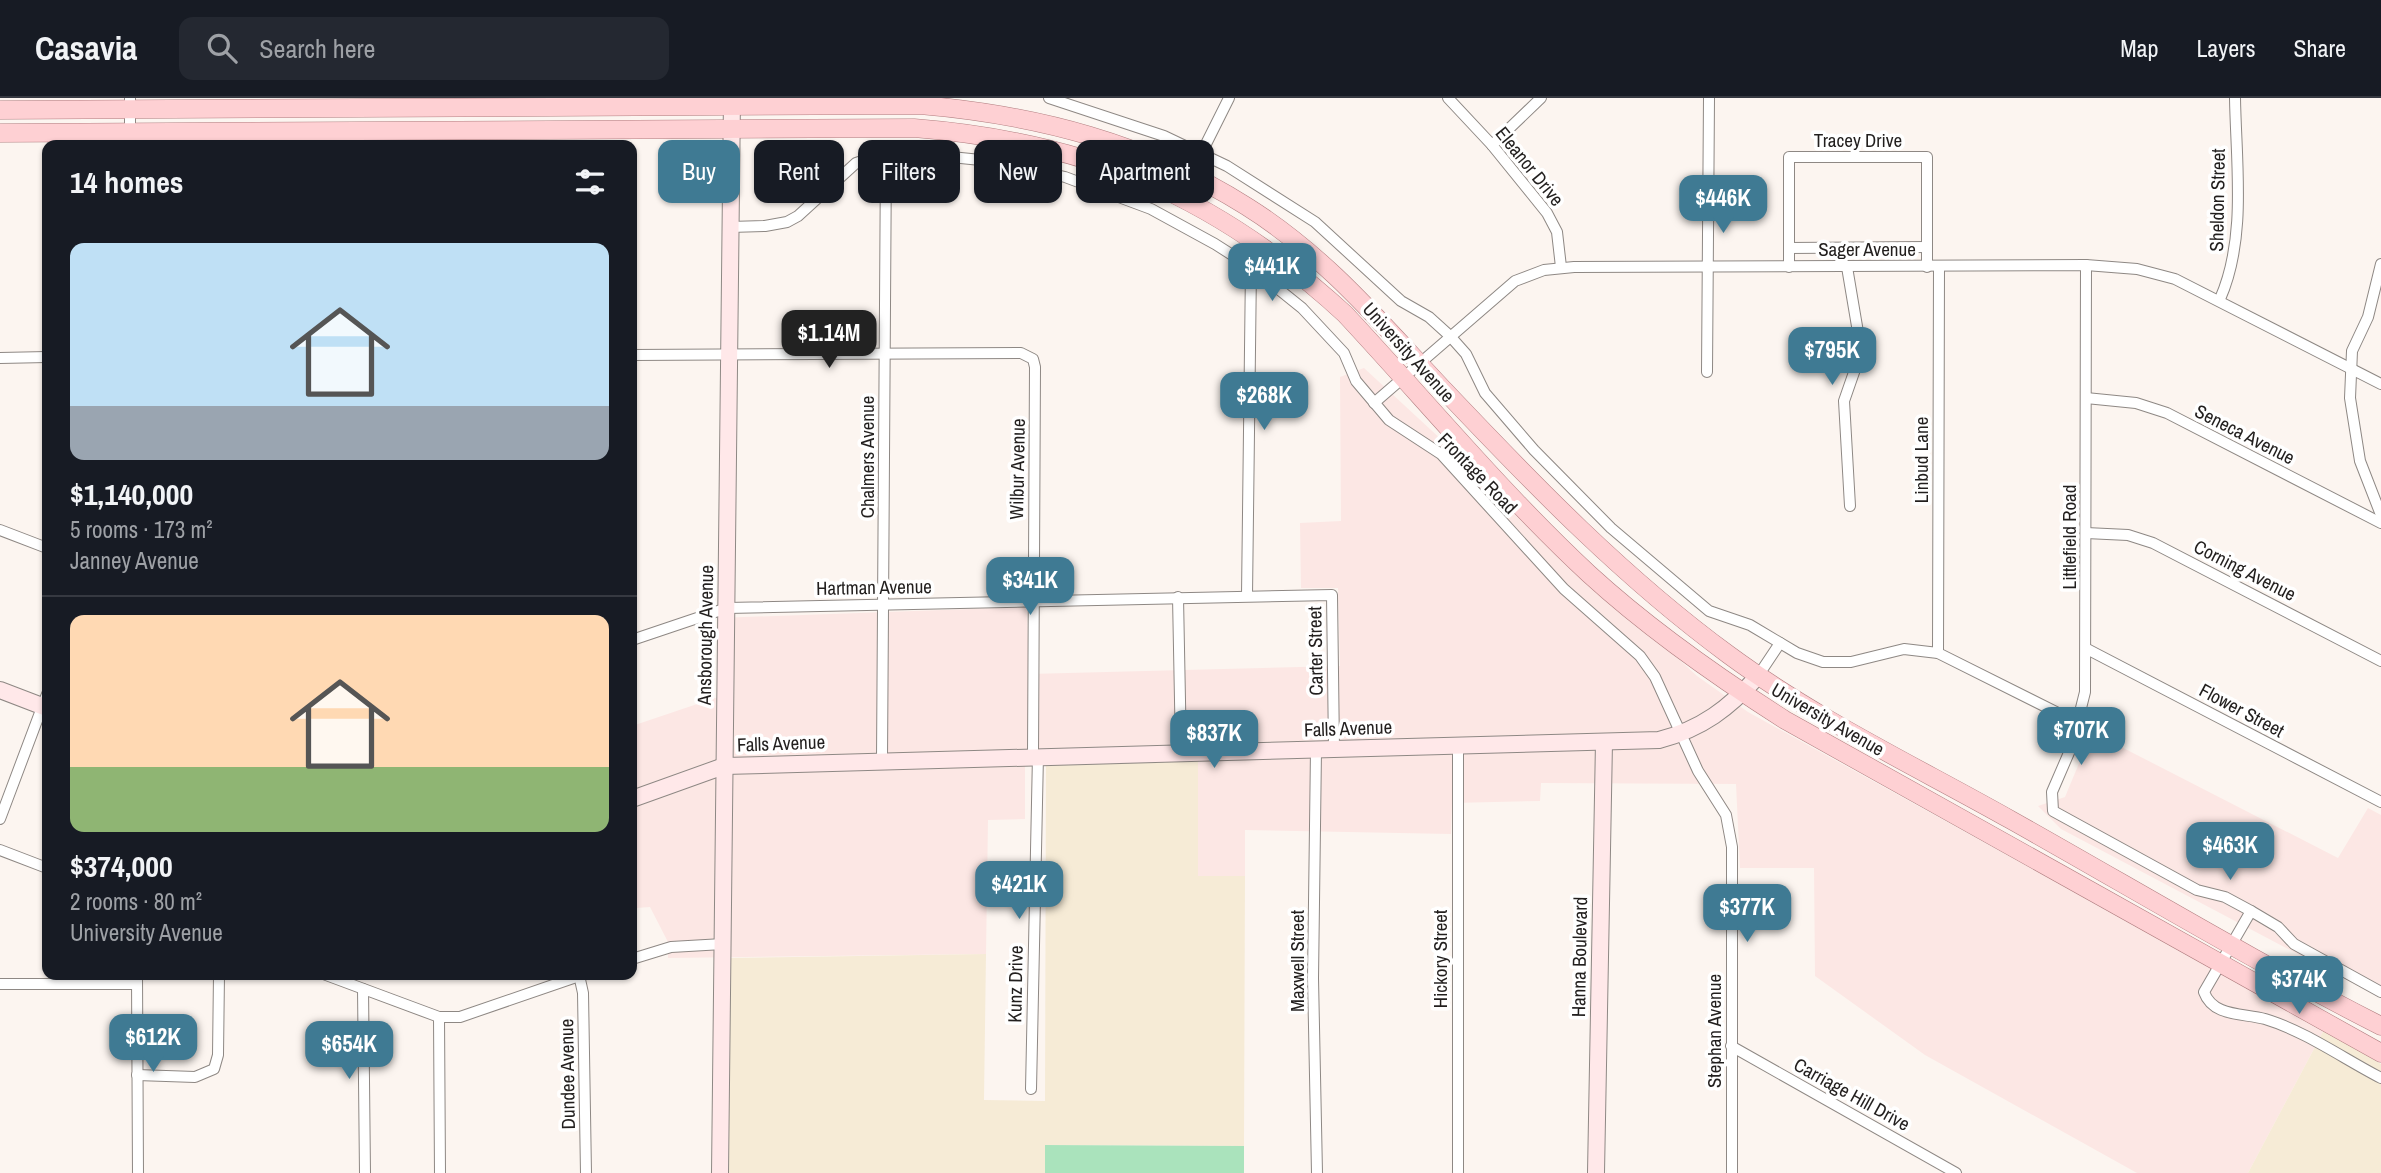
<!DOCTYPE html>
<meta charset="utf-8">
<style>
body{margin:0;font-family:"Archivo Narrow",sans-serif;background:#242831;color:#f1f3f6;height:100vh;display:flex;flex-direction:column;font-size:26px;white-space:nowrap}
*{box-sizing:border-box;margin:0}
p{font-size:23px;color:#9ea1a6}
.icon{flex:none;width:38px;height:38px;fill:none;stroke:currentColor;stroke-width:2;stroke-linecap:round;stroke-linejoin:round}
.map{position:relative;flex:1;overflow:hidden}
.details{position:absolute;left:42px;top:42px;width:595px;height:840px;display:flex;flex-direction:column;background:#171b24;border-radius:14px;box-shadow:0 2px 5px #0004}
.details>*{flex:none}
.banner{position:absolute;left:658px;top:42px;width:665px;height:63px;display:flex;gap:14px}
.price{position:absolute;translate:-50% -60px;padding:0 16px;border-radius:14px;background:#3f7a93;color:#fff;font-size:23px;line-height:46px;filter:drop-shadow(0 2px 4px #0008)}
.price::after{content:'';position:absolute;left:50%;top:42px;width:21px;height:16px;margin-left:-10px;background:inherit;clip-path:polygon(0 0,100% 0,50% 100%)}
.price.selected{background:#222;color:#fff}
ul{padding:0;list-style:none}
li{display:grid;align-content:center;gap:14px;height:371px;padding:0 28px}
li+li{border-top:2px solid #363941}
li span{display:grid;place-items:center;height:217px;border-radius:14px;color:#555}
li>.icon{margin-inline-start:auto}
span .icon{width:126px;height:126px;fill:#fffc;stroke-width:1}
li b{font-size:30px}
h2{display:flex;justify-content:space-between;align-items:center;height:84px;padding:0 28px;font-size:30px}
.tag{padding:0 24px;border-radius:14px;background:#171b24;box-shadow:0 2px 5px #0004;font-size:24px;line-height:63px}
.tag.selected{background:#3f7a93;color:#fff}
header{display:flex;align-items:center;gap:42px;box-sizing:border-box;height:98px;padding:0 35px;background:#171b24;border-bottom:2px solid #363941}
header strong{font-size:33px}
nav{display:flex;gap:38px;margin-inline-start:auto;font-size:24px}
.search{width:490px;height:63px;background:#242831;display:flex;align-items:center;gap:18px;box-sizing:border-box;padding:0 24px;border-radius:14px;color:#9ea1a6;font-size:26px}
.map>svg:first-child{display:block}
</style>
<header>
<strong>Casavia</strong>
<div class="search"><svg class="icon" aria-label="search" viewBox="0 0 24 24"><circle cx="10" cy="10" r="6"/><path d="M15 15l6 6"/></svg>Search here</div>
<nav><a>Map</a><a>Layers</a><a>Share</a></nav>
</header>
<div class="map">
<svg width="2381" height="1075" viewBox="0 0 2381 1075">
<rect width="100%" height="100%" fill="#fcf5f0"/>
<g fill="#fce7e4">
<polygon points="1364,270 1697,578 1748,614 2324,932 2248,1075 2137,1075 1925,957 1815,878 1814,770 1740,770 1736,686 1541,685 1540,703 1452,705 1451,736 1245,732 1245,778 1198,779 1198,663 1025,666 1025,721 988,722 986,856 668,860 668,844 650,809 636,810 632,798 632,628 718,599 718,520 1027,509 1029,576 1340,568 1338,490 1301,490 1300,425 1341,423 1340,279"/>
<polygon points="2092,634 2338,760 2368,710 2381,717 2381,900 2061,731 2038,708 2065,699"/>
</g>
<g fill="#f6ebd6">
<polygon points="1198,663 1198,778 1245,778 1244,1048 1045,1047 1045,1075 729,1075 729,860 986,856 984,1002 1045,1003 1046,665"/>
<polygon points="2324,932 2381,966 2381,1075 2248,1075"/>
</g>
<polygon fill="#aae3bc" points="1045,1047 1244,1048 1244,1075 1045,1075"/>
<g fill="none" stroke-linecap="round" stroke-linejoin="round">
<g stroke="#8e8884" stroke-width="12">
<g id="street">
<polyline points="1049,0 1164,38 1227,68 1315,124 1401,203 1429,219 1450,238 1466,256 1485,295 1534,352 1611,430 1709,513 1750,527 1797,555 1823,564 1851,564 1904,551 1938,555 2078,625"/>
<polyline points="1448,0 1492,47 1547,115 1557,134 1561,169"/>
<polyline points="130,47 130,0"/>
<polyline points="1492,47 1541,0"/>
<polyline points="1201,56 1229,0"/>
<polyline points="730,129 765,128 787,124 798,118 856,65 886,55 912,55 1000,64 1065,79 1151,111 1215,146 1251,169 1302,210 1344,255 1356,283 1389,322 1441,356 1564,491 1640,558 1655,579 1698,673 1726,717 1732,749 1732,1075"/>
<polyline points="1789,150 1927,149"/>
<polyline points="2381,166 2368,219 2352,253 2350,300 2360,363 2381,417"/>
<polyline points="2086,167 2085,594 2071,650 2052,694 2053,713 2197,792 2225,799 2251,813 2278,829 2294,846 2381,894"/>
<polyline points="1789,169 1789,59 1927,59 1927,169"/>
<polyline points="1847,169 1860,246 1860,257 1844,303 1850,408"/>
<path d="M2220,201C2247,140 2236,65 2235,0"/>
<polyline points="632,257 1021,255 1033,261 1035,269 1033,657"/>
<polyline points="0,260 47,259"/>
<polyline points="1707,274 1709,0"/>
<polyline points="2086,300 2136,305 2167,315 2381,425"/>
<polyline points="1374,305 1515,183 1544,172 1574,169 2086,167 2137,171 2175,181 2381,286"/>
<polyline points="0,432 47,450"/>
<polyline points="2086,435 2128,437 2153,445 2381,563"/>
<polyline points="1247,498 1251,169"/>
<polyline points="1178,499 1181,654"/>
<polyline points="632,542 727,510 1332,497 1334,651"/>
<polyline points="2087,551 2381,704"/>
<polyline points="1938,555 1939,168"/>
<polyline points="1758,578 1780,545"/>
<polyline points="1458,648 1458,1075"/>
<polyline points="1316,652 1313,880 1317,1075"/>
<polyline points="882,662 886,55"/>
<polyline points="0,721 47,596"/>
<polyline points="0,752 47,770"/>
<path d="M2251,813L2204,894C2213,919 2243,915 2265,921C2305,933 2344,961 2381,980"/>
<polyline points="632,861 671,849 723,846"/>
<polyline points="137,877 138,1075"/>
<polyline points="326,877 439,919 460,919 582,877"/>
<polyline points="579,877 583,895 586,1075"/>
<polyline points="0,886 137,886"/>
<polyline points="363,891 365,1075"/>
<polyline points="439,919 440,1075"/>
<polyline points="1731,948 1956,1075"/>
<polyline points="137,977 195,979 214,971 218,957 219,877"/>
<polyline points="1031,991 1038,657"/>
</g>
</g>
<g stroke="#8e8884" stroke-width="18">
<g id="secondary">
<polyline points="0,592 47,610"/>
<path d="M632,701L724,668L1659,642C1702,631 1729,610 1758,578"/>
<polyline points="720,1075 732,0"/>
<polyline points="1596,1075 1604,644"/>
</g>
</g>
<g stroke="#b17e80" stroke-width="19">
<g id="primary">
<path d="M0,12L920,7C1037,17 1146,45 1246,108C1326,158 1381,225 1445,293C1535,388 1624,480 1729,557C1816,621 1917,669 2011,722C2134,791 2255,864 2381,928"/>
<path d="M0,35L914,30C1089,44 1215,97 1345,216C1426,303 1502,395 1589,476C1649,531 1716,578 1785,622L2381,955"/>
</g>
</g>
<use href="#street" stroke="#fff" stroke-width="10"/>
<use href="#secondary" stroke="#ffe8e9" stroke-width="16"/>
<use href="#primary" stroke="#fed0d3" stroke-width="18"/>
</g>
<g text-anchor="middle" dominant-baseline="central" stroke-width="7" stroke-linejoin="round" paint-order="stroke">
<g font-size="19" fill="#221f1e" stroke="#fff">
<text x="1858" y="42">Tracey Drive</text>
<text transform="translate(1530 68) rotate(51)">Eleanor Drive</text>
<text transform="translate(2217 102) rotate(-89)">Sheldon Street</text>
<text x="1867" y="151">Sager Avenue</text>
<text transform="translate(1409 254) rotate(48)">University Avenue</text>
<text transform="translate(2245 336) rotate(27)">Seneca Avenue</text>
<text transform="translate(867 359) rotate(-90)">Chalmers Avenue</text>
<text transform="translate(1921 362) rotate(-90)">Linbud Lane</text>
<text transform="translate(1017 371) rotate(-89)">Wilbur Avenue</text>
<text transform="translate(1478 375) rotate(46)">Frontage Road</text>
<text transform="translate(2069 439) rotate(-90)">Littlefield Road</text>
<text transform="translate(2245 472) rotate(27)">Corning Avenue</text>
<text transform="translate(874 489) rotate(-1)">Hartman Avenue</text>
<text transform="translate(705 537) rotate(-89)">Ansborough Avenue</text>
<text transform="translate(1315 553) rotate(-91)">Carter Street</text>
<text transform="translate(2242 612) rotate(28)">Flower Street</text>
<text transform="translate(1828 621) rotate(30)">University Avenue</text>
<text transform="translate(1348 630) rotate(-2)">Falls Avenue</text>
<text transform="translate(781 645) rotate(-2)">Falls Avenue</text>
<text transform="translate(1579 859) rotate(-89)">Hanna Boulevard</text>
<text transform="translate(1440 861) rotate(-90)">Hickory Street</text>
<text transform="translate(1297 863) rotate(-90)">Maxwell Street</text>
<text transform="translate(1015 886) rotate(-89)">Kunz Drive</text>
<text transform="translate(1714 933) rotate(-90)">Stephan Avenue</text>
<text transform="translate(567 976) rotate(-91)">Dundee Avenue</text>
<text transform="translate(1852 996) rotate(29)">Carriage Hill Drive</text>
</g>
</g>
</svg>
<b class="price" style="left:1723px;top:137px">$446K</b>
<b class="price" style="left:1272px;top:205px">$441K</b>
<b class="price selected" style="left:829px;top:272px">$1.14M</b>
<b class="price" style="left:1832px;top:289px">$795K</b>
<b class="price" style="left:1264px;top:334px">$268K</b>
<b class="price" style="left:1030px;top:519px">$341K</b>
<b class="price" style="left:2081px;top:669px">$707K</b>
<b class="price" style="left:1214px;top:672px">$837K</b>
<b class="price" style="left:2230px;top:784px">$463K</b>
<b class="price" style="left:1019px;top:823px">$421K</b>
<b class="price" style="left:1747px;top:846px">$377K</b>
<b class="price" style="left:2299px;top:918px">$374K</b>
<b class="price" style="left:153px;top:976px">$612K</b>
<b class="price" style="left:349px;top:983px">$654K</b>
<div class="banner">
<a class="tag selected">Buy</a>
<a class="tag">Rent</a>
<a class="tag">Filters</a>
<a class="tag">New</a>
<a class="tag">Apartment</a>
</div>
<section class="details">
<h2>14 homes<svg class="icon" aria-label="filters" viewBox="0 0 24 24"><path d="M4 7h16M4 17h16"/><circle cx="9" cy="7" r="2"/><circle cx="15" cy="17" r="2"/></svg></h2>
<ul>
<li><span style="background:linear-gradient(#bfe0f5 75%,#9aa5b1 0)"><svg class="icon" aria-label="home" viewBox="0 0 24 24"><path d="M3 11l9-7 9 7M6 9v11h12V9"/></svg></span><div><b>$1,140,000</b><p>5 rooms · 173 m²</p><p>Janney Avenue</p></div></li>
<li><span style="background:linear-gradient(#ffd9b3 70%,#8fb573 0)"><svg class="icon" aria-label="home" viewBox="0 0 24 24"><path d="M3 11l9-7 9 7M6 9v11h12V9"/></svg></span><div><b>$374,000</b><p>2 rooms · 80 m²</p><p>University Avenue</p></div></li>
</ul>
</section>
</div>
